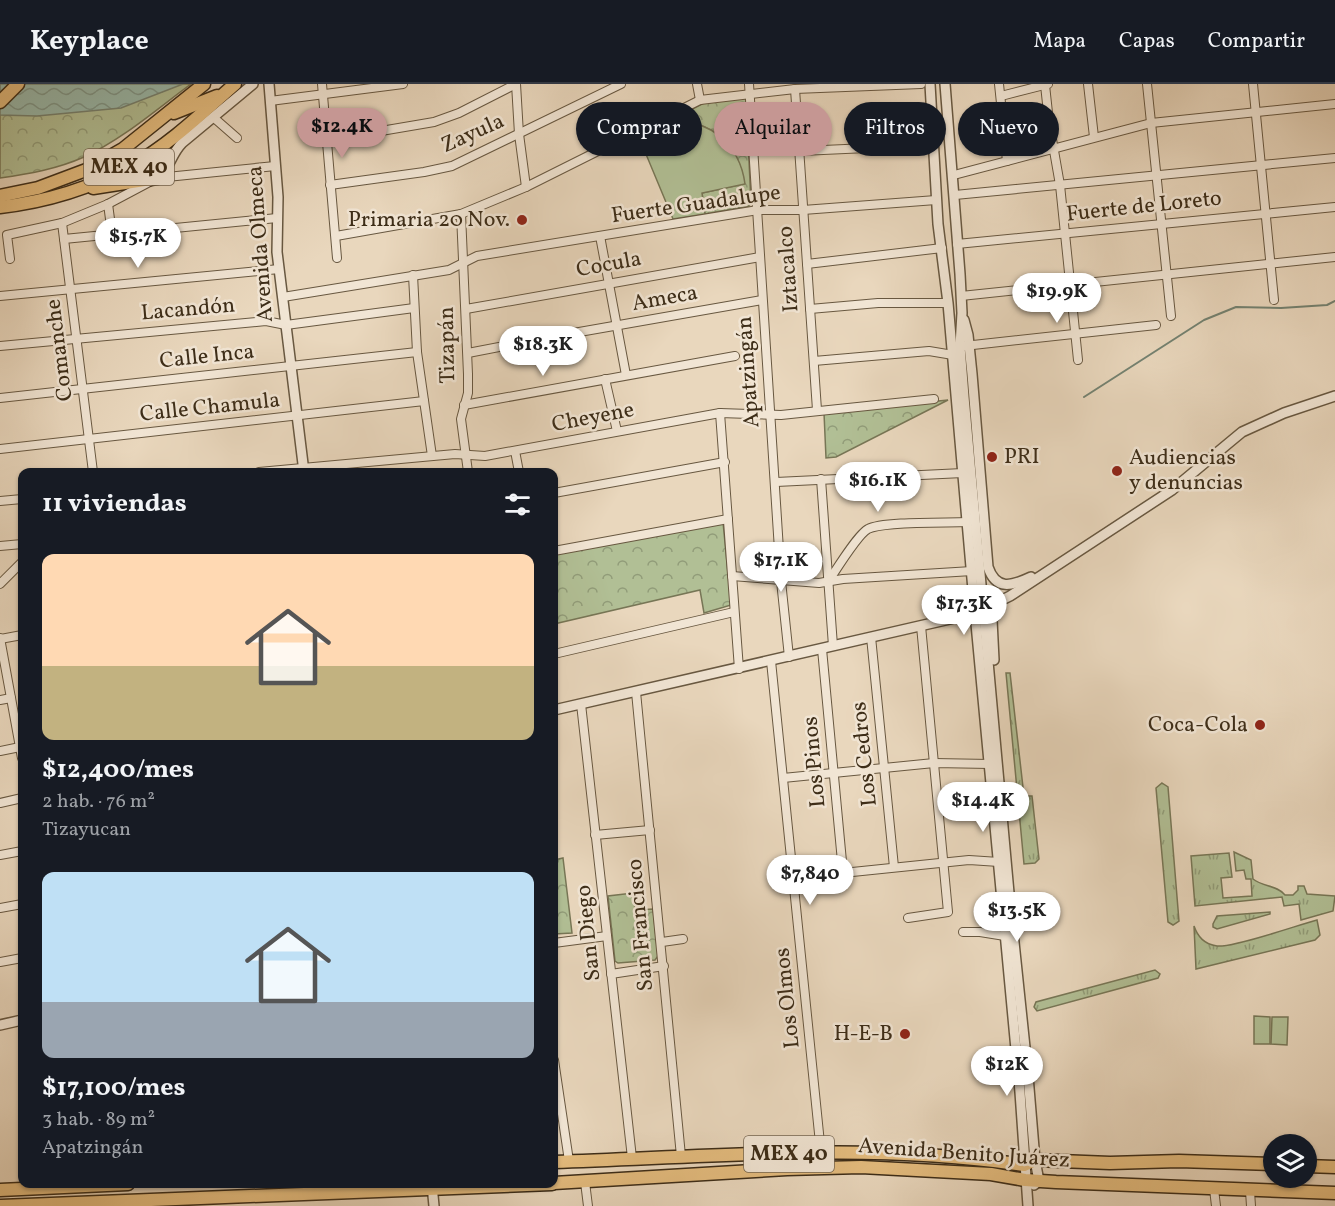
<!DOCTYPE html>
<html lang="es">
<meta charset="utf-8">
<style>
body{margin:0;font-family:Vollkorn,serif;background:#242831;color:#f1f3f6;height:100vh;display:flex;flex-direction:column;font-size:22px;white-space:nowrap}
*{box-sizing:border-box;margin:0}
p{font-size:20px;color:#9ea1a6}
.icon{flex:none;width:33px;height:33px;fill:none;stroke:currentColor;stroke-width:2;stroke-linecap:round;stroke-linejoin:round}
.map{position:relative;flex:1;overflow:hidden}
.details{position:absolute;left:18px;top:384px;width:540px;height:720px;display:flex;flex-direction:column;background:#171b24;border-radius:12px;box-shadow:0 2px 4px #0004}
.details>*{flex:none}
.banner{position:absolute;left:576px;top:18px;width:570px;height:54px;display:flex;gap:12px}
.buttons{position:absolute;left:1263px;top:1050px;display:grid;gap:12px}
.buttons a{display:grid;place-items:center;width:54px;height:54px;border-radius:50%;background:#171b24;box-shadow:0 2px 4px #0004;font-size:30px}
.price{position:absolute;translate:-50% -51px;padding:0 14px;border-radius:21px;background:#fff;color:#222;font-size:20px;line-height:39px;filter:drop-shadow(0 2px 3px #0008)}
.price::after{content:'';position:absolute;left:50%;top:36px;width:18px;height:14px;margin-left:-9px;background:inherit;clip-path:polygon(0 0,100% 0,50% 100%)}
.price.current{background:#c59692;color:#111}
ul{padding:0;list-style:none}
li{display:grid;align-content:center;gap:12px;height:318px;padding:0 24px}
li span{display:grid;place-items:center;height:186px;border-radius:12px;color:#555}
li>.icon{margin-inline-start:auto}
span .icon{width:108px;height:108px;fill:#fffc;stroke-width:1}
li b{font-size:26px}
h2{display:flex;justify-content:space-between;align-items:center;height:72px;padding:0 24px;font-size:26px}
.chip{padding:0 21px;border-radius:27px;background:#171b24;box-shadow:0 2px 4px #0004;font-size:21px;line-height:54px}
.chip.current{background:#c59692;color:#111}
header{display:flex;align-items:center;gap:36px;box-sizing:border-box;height:84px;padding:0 30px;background:#171b24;border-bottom:2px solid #363941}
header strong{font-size:28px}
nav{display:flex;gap:33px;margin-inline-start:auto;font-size:21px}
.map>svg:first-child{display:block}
</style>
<header>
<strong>Keyplace</strong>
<nav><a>Mapa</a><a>Capas</a><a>Compartir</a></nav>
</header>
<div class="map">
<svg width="1335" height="1122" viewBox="0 0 1335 1122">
<defs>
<pattern id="grass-tufts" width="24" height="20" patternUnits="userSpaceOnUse" patternTransform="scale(1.5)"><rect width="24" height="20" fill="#b1bf95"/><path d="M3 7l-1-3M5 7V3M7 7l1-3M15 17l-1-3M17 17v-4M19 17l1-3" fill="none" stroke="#919c79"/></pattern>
<pattern id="forest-crowns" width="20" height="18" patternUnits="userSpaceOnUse" patternTransform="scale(1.5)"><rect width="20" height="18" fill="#b1bf95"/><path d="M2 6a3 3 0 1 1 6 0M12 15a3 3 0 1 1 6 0" fill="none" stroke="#919c79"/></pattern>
<pattern id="water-waves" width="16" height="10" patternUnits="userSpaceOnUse" patternTransform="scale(1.5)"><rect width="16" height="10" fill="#98baad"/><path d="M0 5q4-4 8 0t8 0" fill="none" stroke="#7d988c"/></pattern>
</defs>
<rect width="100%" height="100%" fill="#e9d7bd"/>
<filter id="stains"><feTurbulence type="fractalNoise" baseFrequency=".00333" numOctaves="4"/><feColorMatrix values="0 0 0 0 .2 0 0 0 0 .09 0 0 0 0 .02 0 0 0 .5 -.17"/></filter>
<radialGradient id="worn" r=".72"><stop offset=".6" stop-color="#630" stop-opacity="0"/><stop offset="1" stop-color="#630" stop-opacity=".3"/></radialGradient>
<g fill="url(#grass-tufts)" stroke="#777656" stroke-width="1.5">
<polygon points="1006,589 1010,589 1024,712 1032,712 1039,775 1035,779 1024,780"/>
<polygon points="1162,699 1168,703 1179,837 1173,841 1168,838 1156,704"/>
<path d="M1234,768L1251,776L1253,795C1263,803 1277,801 1285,811H1293L1298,806V802H1304L1307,810L1335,812L1333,827L1301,836L1299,820L1284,822L1282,813L1195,822L1191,772L1229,769L1232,793L1221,794L1223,814L1252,812L1251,795H1246L1244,786L1236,787Z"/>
<polygon points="1270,828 1270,830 1217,845 1213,843 1213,840 1217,832"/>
<path d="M1317,836L1320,851L1315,856L1196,885L1194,842C1198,853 1204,860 1217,862C1233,864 1298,841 1317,836Z"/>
<polygon points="1155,886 1160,890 1158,894 1037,927 1034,923 1036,918"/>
</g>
<g fill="url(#forest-crowns)" stroke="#777656" stroke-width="1.5">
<path d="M0,0H191C157,25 123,55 84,73C57,85 29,90 0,94Z"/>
<path d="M746,14L751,119L749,122L705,130L702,109L744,100C740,62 709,30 668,41L667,38L704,19Z"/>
<polygon points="948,316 836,373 826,374 824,329"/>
<polygon points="723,438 731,521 704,529 700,506 554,540 554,470"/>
<polygon points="563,774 572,849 554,850 554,776"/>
<polygon points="633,809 635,826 653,825 658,872 655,876 618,879 615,877 608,812"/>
</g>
<g fill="#b1bf95" stroke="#777656" stroke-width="1.5">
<path d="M667,38L669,41C709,31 740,62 745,100L702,109L705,130L673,135L638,51Z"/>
<polygon points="1254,932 1270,933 1270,960 1254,960"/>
<polygon points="1272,933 1288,933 1287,961 1271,960"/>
</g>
<polygon fill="url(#water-waves)" stroke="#748271" stroke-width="1.5" points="0,0 183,0 121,24 37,32 0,31"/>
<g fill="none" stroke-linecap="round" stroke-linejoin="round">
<polyline stroke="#748271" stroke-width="2" points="1084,313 1204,236 1236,223 1281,224 1327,221 1335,217"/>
<g stroke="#685841" stroke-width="10">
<g id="minor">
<polyline points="322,0 337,174"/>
<polyline points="516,0 519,50 526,103"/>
<polyline points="697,0 700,16"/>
<polyline points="749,0 781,497 789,573"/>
<polyline points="999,0 1007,77"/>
<polyline points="1088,0 1094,53"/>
<polyline points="1147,0 1171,232"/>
<polyline points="1253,0 1274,216"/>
<polyline points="1045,1 1049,38 1060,101 1078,276"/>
<polyline points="795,5 817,326"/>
<polyline points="1001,12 1048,0"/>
<polyline points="270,17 403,0"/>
<polyline points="213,33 237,54"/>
<polyline points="328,56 434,38 459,29 516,0"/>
<polyline points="801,67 934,61"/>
<polyline points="954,91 1151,39 1335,20"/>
<polyline points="330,101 424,88 452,82 621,0"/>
<polyline points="955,111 1335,74"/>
<polyline points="108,120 112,150"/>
<polyline points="461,130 468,290 468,309 461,335 468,388"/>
<polyline points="62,139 93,388"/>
<polyline points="336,152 461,130 526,103 700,16 795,5 921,0"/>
<polyline points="600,152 626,291"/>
<polyline points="64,155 277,134"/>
<polyline points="957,160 1335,123"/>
<polyline points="10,175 7,151 62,139 108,120 157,94 275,82"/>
<polyline points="807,180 942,164"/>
<polyline points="413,191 417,268 432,372"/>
<polyline points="0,212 279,185"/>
<polyline points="961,212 1335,173"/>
<polyline points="283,213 449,186 477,172 758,126 803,126 936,116"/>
<polyline points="466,225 760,173"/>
<polyline points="810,225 878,219 948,219"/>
<polyline points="0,262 266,237 286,241 414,224"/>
<polyline points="964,262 1156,241"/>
<polyline points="468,269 545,254 762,216"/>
<polyline points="814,277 929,267 953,271"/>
<polyline points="605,295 617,347"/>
<polyline points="0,314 417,268"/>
<polyline points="464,321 735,272"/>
<polyline points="720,329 739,585"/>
<polyline points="0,365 424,317"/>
<polyline points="515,367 519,388"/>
<polyline points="259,388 455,370 485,372 720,329 781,331 934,315"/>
<polyline points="821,395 833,562"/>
<polyline points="776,398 963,389"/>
<polyline points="554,409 725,378"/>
<polyline points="0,417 22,415"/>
<polyline points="0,462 22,460"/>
<polyline points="554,467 728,435"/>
<polyline points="732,492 819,499 843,495 972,487"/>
<path d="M828,498C836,486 858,450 868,445C882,437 948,439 967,438"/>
<polyline points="0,500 22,478"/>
<polyline points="871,553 894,783"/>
<polyline points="0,554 22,674"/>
<polyline points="0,555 22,551"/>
<polyline points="822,565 843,788"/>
<polyline points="554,570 734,528"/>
<polyline points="771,577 821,1069"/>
<polyline points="636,608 681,1072"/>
<polyline points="0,616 11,614"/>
<polyline points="581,620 632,1074"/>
<polyline points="0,667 20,663"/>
<polyline points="783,694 934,679 990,680"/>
<polyline points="0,719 22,714"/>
<polyline points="595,751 650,746"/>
<polyline points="0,771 22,767"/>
<polyline points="794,794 969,776 999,778"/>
<polyline points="0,824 22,820"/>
<polyline points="908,834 948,828 921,542"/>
<polyline points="963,848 980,848 1005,852"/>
<polyline points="662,858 683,855"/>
<polyline points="554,859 607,852"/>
<polyline points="0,878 22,874"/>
<polyline points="611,890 664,882"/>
<polyline points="554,976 569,1077"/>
<polyline points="585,1098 588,1122"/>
<polyline points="1214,1105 1216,1122"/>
<polyline points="1250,1107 1251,1122"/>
</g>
</g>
<g stroke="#685841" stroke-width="12">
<g id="tertiary">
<polyline points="269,0 278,113 277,168 304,388"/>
<polyline points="930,0 938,140 948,219 975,529 1020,1008 1028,1122"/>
<polyline points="945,0 960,190 962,229 960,262 964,313 1010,820 1028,992 1035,1076 1039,1097 1034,1101"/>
<path d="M157,94C171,84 170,71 182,59L253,0"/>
<path d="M964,236L968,251L972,290L988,483C996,507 1012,502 1031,493"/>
<polyline points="994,576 992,536 1000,518"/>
<polyline points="554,626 950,535 984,525 1010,512 1172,406 1242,348 1284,329 1335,312"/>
<polyline points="0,941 22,936"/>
<polyline points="432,1101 434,1122"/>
</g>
</g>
<g stroke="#3d2d18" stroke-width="15">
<g id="primary">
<path d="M554,1078C710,1073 868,1058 1024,1081L1035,1076L1110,1079L1179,1077L1274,1080"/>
<polyline points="1306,1082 1335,1083"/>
<polyline points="554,1099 787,1085 861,1083 991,1090 1025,1096 1056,1098 1335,1109"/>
<polyline points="0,1106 128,1100"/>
<polyline points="1,1122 552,1100"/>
</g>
</g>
<g stroke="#3d2d18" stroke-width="15">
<g id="trunk">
<polyline points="0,18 18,0"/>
<polyline points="174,29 217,12"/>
<polyline points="93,104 157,94"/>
<polyline points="0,112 38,104 86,86 123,65 204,0"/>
<path d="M0,123C44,118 91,104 131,82C169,61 202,29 235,0"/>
</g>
</g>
<use href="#minor" stroke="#f1e5d4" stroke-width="8"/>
<use href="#tertiary" stroke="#f1e5d4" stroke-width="9"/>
<use href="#primary" stroke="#e4bc7e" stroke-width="12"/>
<use href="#trunk" stroke="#e4bc7e" stroke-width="12"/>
</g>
<g fill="#8f2418" stroke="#f1e5d4" stroke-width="2">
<circle cx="522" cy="136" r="6"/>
<circle cx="992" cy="373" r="6"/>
<circle cx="1117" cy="387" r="6"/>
<circle cx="1260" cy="641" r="6"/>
<circle cx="905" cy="950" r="6"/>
</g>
<g text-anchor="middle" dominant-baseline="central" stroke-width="5" stroke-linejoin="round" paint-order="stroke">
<g fill="#f1e5d4" stroke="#736450" stroke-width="1.5">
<rect x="84" y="65" width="90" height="36" rx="4.5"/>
<rect x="744" y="1052" width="90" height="36" rx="4.5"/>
</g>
<g font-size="21" font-weight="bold" fill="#3d2d18">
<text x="129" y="83">MEX 40</text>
<text x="789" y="1070">MEX 40</text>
</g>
<g font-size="22" fill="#3d2d18" stroke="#f1e5d4">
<text transform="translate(473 50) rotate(-24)">Zayula</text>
<text transform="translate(696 121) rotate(-8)">Fuerte Guadalupe</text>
<text transform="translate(1144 123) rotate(-6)">Fuerte de Loreto</text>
<text transform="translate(261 160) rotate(-94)">Avenida Olmeca</text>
<text transform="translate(609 181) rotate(-10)">Cocula</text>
<text transform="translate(789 185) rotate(-94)">Iztacalco</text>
<text transform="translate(665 215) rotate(-10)">Ameca</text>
<text transform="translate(188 226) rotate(-5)">Lacandón</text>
<text transform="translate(448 261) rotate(-91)">Tizapán</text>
<text transform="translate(60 266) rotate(-97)">Comanche</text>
<text transform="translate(207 273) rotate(-6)">Calle Inca</text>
<text transform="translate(749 288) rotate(-94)">Apatzingán</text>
<text transform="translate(210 324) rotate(-6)">Calle Chamula</text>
<text transform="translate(593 334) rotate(-11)">Cheyene</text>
<text transform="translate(865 670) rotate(-96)">Los Cedros</text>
<text transform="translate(815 678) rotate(-95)">Los Pinos</text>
<text transform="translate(641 841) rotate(-95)">San Francisco</text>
<text transform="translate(589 849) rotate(-96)">San Diego</text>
<text transform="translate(788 914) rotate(-96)">Los Olmos</text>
<text transform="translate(964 1070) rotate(4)">Avenida Benito Juárez</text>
</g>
<g font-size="22" fill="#3d2d18" stroke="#f1e5d4" text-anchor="end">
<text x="510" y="136">Primaria 20 Nov.</text>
<text x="1004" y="373" text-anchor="start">PRI</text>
<text x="1129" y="374" text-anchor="start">Audiencias<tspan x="1129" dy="25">y denuncias</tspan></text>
<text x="1248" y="641">Coca-Cola</text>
<text x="893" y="950">H-E-B</text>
</g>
</g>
<rect width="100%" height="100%" filter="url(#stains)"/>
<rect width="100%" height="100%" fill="url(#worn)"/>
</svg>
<div class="buttons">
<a><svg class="icon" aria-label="layers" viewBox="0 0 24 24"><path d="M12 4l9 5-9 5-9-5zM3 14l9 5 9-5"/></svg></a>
</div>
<b class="price current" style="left:342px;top:75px">$12.4K</b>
<b class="price" style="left:138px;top:185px">$15.7K</b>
<b class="price" style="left:1057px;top:240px">$19.9K</b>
<b class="price" style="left:543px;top:293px">$18.3K</b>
<b class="price" style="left:878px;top:429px">$16.1K</b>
<b class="price" style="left:781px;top:509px">$17.1K</b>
<b class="price" style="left:964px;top:552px">$17.3K</b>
<b class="price" style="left:983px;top:749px">$14.4K</b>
<b class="price" style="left:810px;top:822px">$7,840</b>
<b class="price" style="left:1017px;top:859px">$13.5K</b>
<b class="price" style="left:1007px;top:1013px">$12K</b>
<div class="banner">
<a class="chip">Comprar</a>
<a class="chip current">Alquilar</a>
<a class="chip">Filtros</a>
<a class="chip">Nuevo</a>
</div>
<section class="details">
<h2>11 viviendas<svg class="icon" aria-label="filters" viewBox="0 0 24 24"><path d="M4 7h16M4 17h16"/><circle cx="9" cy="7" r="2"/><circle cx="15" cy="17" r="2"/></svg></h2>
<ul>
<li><span style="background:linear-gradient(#ffd9b3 60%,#c2b280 0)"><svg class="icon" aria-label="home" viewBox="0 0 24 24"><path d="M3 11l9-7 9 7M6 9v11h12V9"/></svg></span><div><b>$12,400/mes</b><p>2 hab. · 76 m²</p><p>Tizayucan</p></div></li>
<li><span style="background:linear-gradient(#bfe0f5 70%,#9aa5b1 0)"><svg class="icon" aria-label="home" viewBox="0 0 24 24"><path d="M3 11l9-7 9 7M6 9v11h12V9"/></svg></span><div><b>$17,100/mes</b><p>3 hab. · 89 m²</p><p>Apatzingán</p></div></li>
</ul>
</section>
</div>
